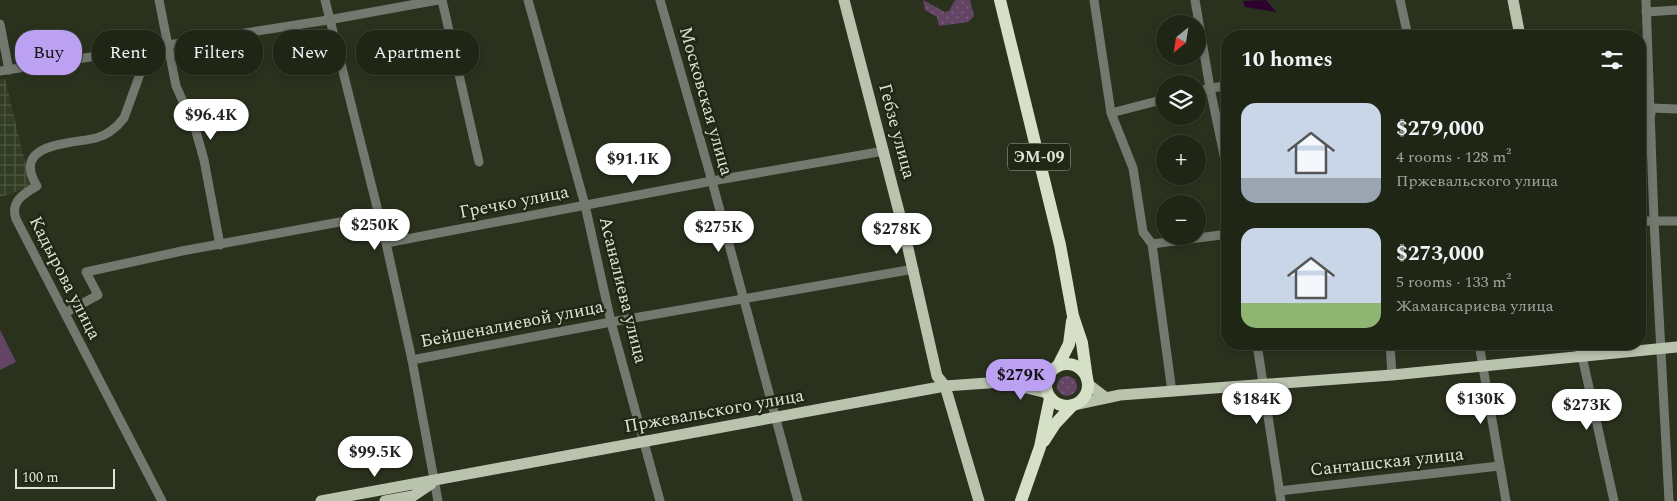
<!DOCTYPE html>
<meta charset="utf-8">
<style>
body{margin:0;font-family:Spectral,serif;background:#282e1f;color:#f1f3f6;height:100vh;display:flex;flex-direction:column;font-size:19px;white-space:nowrap}
*{box-sizing:border-box;margin:0}
p{font-size:16px;color:#a2a5a1}
.icon{flex:none;width:28px;height:28px;fill:none;stroke:currentColor;stroke-width:2;stroke-linecap:round;stroke-linejoin:round}
.map{position:relative;flex:1;overflow:hidden}
.drawer{position:absolute;left:1221px;top:30px;width:425px;height:320px;display:flex;flex-direction:column;background:#202616;border-radius:20px;box-shadow:0 2px 8px #0003,0 0 0 1px #3d4335}
.drawer>*{flex:none}
.hud{position:absolute;left:15px;top:30px;width:475px;height:45px;display:flex;gap:10px}
.needle{width:32px;rotate:210deg}
.controls{position:absolute;left:1156px;top:15px;display:grid;gap:10px}
.controls a{display:grid;place-items:center;width:50px;height:50px;border-radius:50%;background:#202616;box-shadow:0 2px 8px #0003,0 0 0 1px #3d4335;font-size:25px}
.scale{position:absolute;left:15px;bottom:12px;width:100px;box-sizing:border-box;padding-left:5px;border:2px solid #dde3d6;border-top:0;font-size:14px;line-height:18px;white-space:nowrap;color:#dde3d6;-webkit-text-stroke:4px #202815;paint-order:stroke}
.price{position:absolute;translate:-50% -42px;padding:0 11px;border-radius:18px;background:#fff;color:#222;font-size:16px;line-height:32px;filter:drop-shadow(0 1px 2px #0008)}
.price::after{content:'';position:absolute;left:50%;top:30px;width:15px;height:11px;margin-left:-8px;background:inherit;clip-path:polygon(0 0,100% 0,50% 100%)}
.price.on{background:#bca0f2;color:#111}
ul{padding:0;list-style:none}
li{display:flex;align-items:center;gap:15px;height:125px;padding:0 20px}
li span{display:grid;place-items:center;flex:none;width:140px;height:100px;border-radius:15px;color:#555}
li>.icon{margin-inline-start:auto}
span .icon{width:60px;height:60px;fill:#fffc;stroke-width:1}
li b{font-size:21px}
h2{display:flex;justify-content:space-between;align-items:center;height:60px;padding:0 20px;font-size:21px}
.pill{padding:0 18px;border-radius:20px;background:#202616;box-shadow:0 2px 8px #0003,0 0 0 1px #3d4335;font-size:18px;line-height:45px}
.pill.on{background:#bca0f2;color:#111}
.map>svg:first-child{display:block}
</style>
<div class="map">
<svg width="1677" height="501" viewBox="0 0 1677 501">
<defs>
<pattern id="industrial-grid" width="8" height="8" patternUnits="userSpaceOnUse" patternTransform="scale(1.25)"><rect width="8" height="8" fill="#323d23"/><path d="M0 4h8M4 0v8" fill="none" stroke="#4f5942"/></pattern>
<pattern id="green-dots" width="8" height="8" patternUnits="userSpaceOnUse" patternTransform="scale(1.25)"><rect width="8" height="8" fill="#644464"/><path d="M2 2h.1M6 6h.1" fill="none" stroke="#7a5f79" stroke-width="1.8" stroke-linecap="round"/></pattern>
</defs>
<rect width="100%" height="100%" fill="#2a321e"/>
<polygon fill="url(#industrial-grid)" points="0,79 5,79 31,187 0,197"/>
<g fill="url(#green-dots)">
<polygon points="923,0 945,12 949,11 955,0 970,0 974,16 968,22 939,26 937,17 925,10"/>
<circle cx="1067" cy="386" r="10"/>
</g>
<g fill="#644464">
<polygon points="225,100 231,129 214,133 207,104"/>
<polygon points="0,330 16,362 0,370"/>
</g>
<polygon fill="#2d002f" points="1266,0 1276,12 1245,7 1243,1"/>
<g fill="none" stroke-linecap="round" stroke-linejoin="round">
<g stroke="#74796f" stroke-width="9">
<polyline points="159,0 176,86 195,128 204,160 220,245"/>
<polyline points="325,0 386,243 412,360 438,501"/>
<polyline points="442,0 479,162"/>
<polyline points="528,0 585,205 611,322 660,501"/>
<polyline points="660,0 712,181 798,501"/>
<polyline points="1094,0 1111,113 1133,168 1143,232 1152,244 1172,392"/>
<polyline points="1195,0 1210,88 1228,174"/>
<polyline points="1400,0 1408,36"/>
<polyline points="1646,0 1654,221 1669,501"/>
<polyline points="1646,12 1677,10"/>
<polyline points="0,24 9,70"/>
<path d="M160,46L140,74L124,118C117,127 108,135 96,138C73,144 10,142 37,186C23,194 10,202 16,219L162,501"/>
<polyline points="0,71 328,20 438,0"/>
<polyline points="1198,91 1228,85"/>
<polyline points="1651,108 1677,109"/>
<polyline points="1111,113 1165,99"/>
<polyline points="1640,113 1651,114"/>
<polyline points="1640,221 1677,221"/>
<polyline points="386,243 712,181 884,151"/>
<polyline points="1152,244 1228,234"/>
<polyline points="65,313 98,295 86,272 182,251 378,215"/>
<polyline points="1257,344 1281,501"/>
<polyline points="1390,344 1392,375"/>
<polyline points="1479,344 1506,501"/>
<polyline points="1582,356 1614,501"/>
<polyline points="412,360 611,322 914,269"/>
<polyline points="1279,491 1499,466"/>
</g>
<g stroke="#bac3ae" stroke-width="11">
<polyline points="844,0 905,235 937,376 945,386 979,501"/>
<polyline points="1513,0 1520,36"/>
<polyline points="1580,344 1582,356"/>
<polyline points="1002,382 1047,393"/>
<polyline points="1088,384 1105,397"/>
<polyline points="1078,404 1120,395 1392,375 1677,347"/>
<polyline points="321,501 945,386 1002,382 1041,369 1053,369"/>
<polyline points="385,501 413,496 431,484"/>
</g>
<g stroke="#d5e0c7" stroke-width="12">
<polyline points="1000,0 1060,245 1073,316 1082,343 1087,379"/>
<circle cx="1067" cy="385" r="21"/>
<polyline points="1058,366 1069,344 1072,321"/>
<polyline points="1044,441 1055,424 1072,406"/>
<polyline points="1021,501 1040,447 1050,398"/>
</g>
</g>
<g text-anchor="middle" dominant-baseline="central" stroke-width="5" stroke-linejoin="round" paint-order="stroke">
<rect fill="#202815" stroke="#a4ab9c" stroke-width="1" x="1008" y="143.5" width="62" height="27" rx="4"/>
<g font-size="16" font-weight="bold" fill="#dde3d6">
<text x="1039" y="157">ЭМ-09</text>
</g>
<g font-size="18" fill="#dde3d6" stroke="#202815">
<text transform="translate(706 101) rotate(74)">Московская улица</text>
<text transform="translate(897 131) rotate(75)">Гебзе улица</text>
<text transform="translate(514 202) rotate(-11)">Гречко улица</text>
<text transform="translate(65 278) rotate(63)">Кадырова улица</text>
<text transform="translate(623 290) rotate(76)">Асаналиева улица</text>
<text transform="translate(512 324) rotate(-11)">Бейшеналиевой улица</text>
<text transform="translate(714 411) rotate(-10)">Пржевальского улица</text>
<text transform="translate(1387 462) rotate(-6)">Санташская улица</text>
</g>
</g>
</svg>
<div class="controls">
<a><svg class="needle" viewBox="-14 -14 28 28"><path d="M0-13l5 13h-10z" fill="#e53935"/><path d="M0 13l5-13h-10z" fill="#a2a5a1"/></svg></a>
<a><svg class="icon" aria-label="layers" viewBox="0 0 24 24"><path d="M12 4l9 5-9 5-9-5zM3 14l9 5 9-5"/></svg></a>
<a>+</a>
<a>−</a>
</div>
<div class="scale">100 m</div>
<b class="price" style="left:211px;top:141px">$96.4K</b>
<b class="price" style="left:633px;top:185px">$91.1K</b>
<b class="price" style="left:375px;top:251px">$250K</b>
<b class="price" style="left:719px;top:253px">$275K</b>
<b class="price" style="left:897px;top:255px">$278K</b>
<b class="price on" style="left:1021px;top:401px">$279K</b>
<b class="price" style="left:1257px;top:425px">$184K</b>
<b class="price" style="left:1481px;top:425px">$130K</b>
<b class="price" style="left:1587px;top:431px">$273K</b>
<b class="price" style="left:375px;top:478px">$99.5K</b>
<div class="hud">
<a class="pill on">Buy</a>
<a class="pill">Rent</a>
<a class="pill">Filters</a>
<a class="pill">New</a>
<a class="pill">Apartment</a>
</div>
<section class="drawer">
<h2>10 homes<svg class="icon" aria-label="filters" viewBox="0 0 24 24"><path d="M4 7h16M4 17h16"/><circle cx="9" cy="7" r="2"/><circle cx="15" cy="17" r="2"/></svg></h2>
<ul>
<li><span style="background:linear-gradient(#c9d6e8 75%,#9aa5b1 0)"><svg class="icon" aria-label="home" viewBox="0 0 24 24"><path d="M3 11l9-7 9 7M6 9v11h12V9"/></svg></span><div><b>$279,000</b><p>4 rooms · 128 m²</p><p>Пржевальского улица</p></div></li>
<li><span style="background:linear-gradient(#c9d6e8 75%,#8fb573 0)"><svg class="icon" aria-label="home" viewBox="0 0 24 24"><path d="M3 11l9-7 9 7M6 9v11h12V9"/></svg></span><div><b>$273,000</b><p>5 rooms · 133 m²</p><p>Жамансариева улица</p></div></li>
</ul>
</section>
</div>
